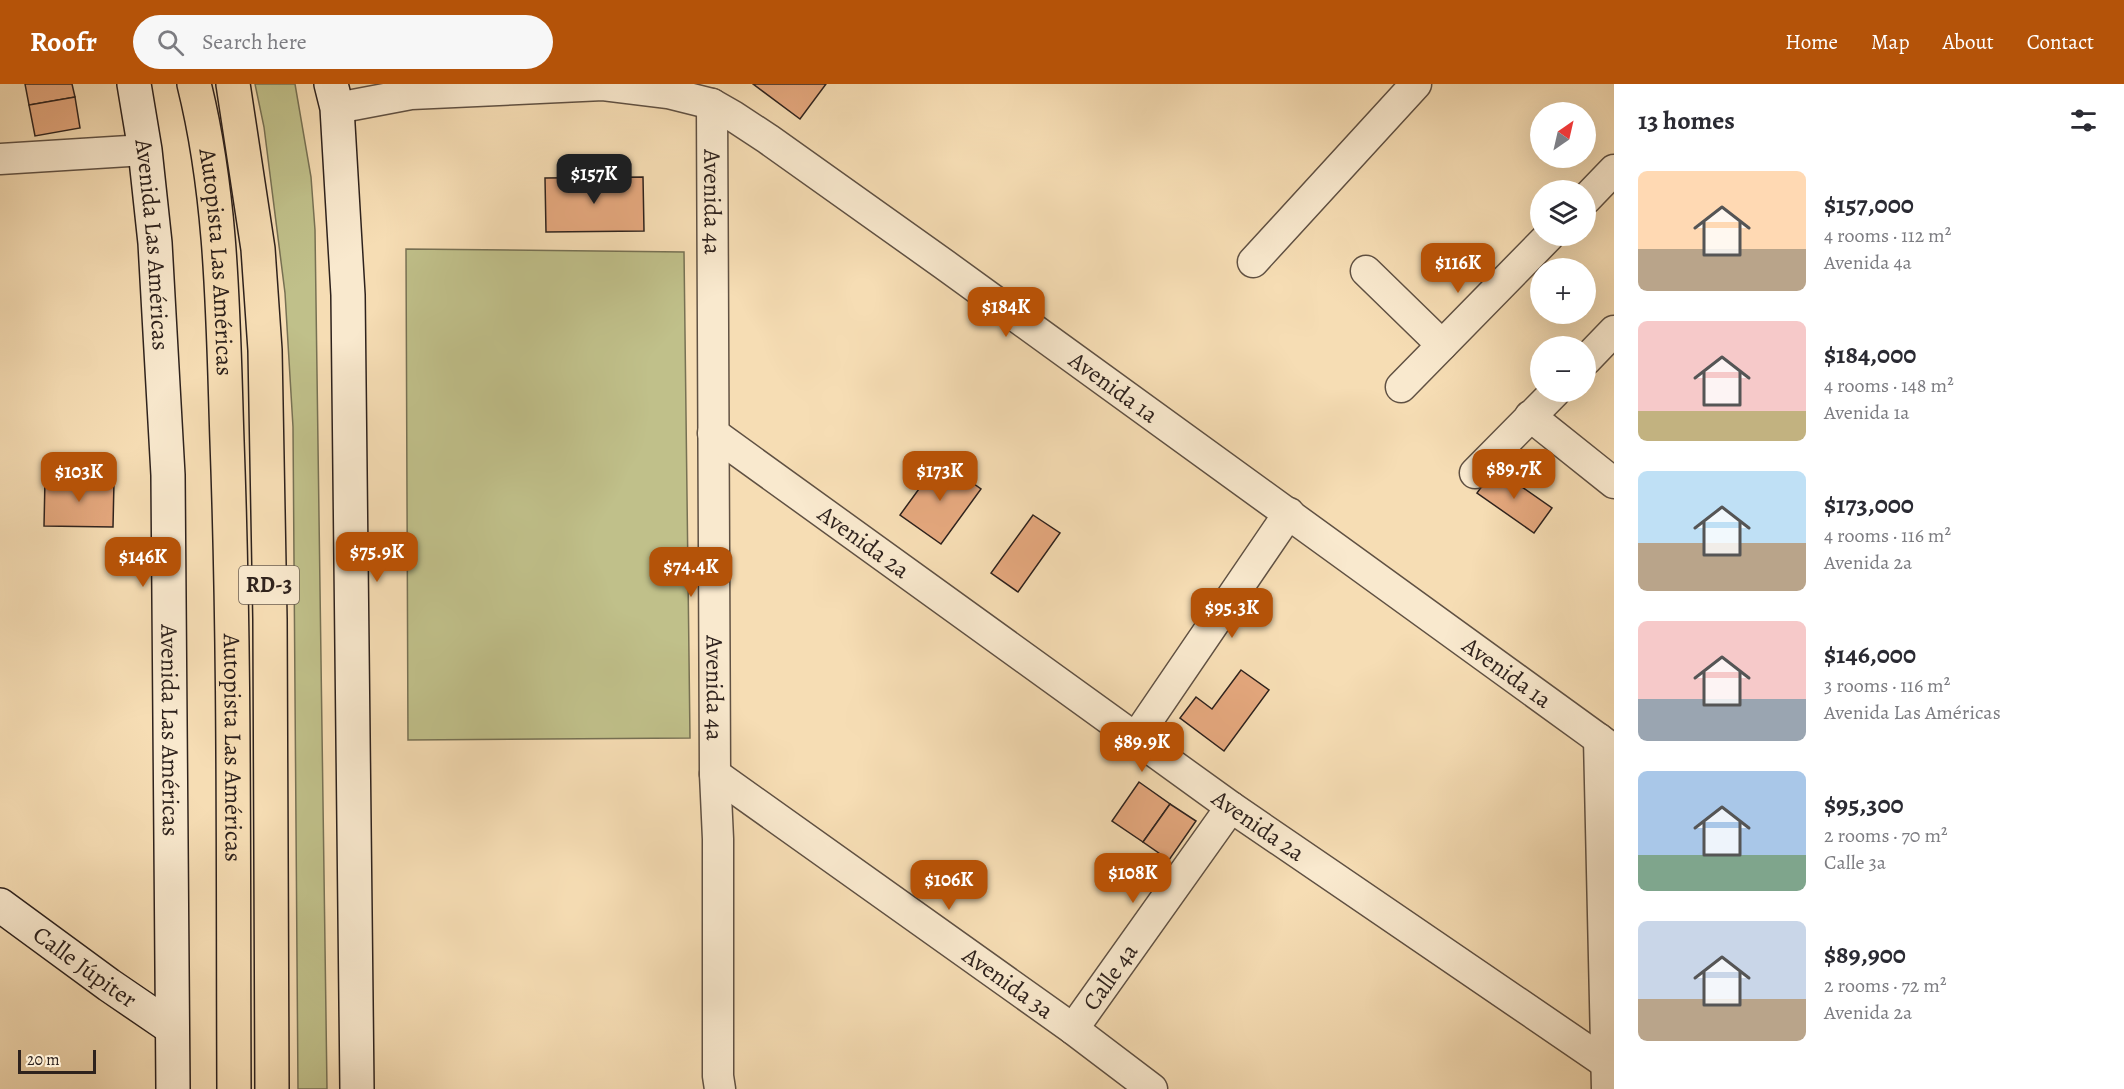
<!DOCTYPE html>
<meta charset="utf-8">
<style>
body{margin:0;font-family:Alegreya,serif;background:#f7f7f7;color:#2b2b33;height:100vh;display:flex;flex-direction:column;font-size:22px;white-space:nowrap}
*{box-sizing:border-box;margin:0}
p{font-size:20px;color:#7c7c81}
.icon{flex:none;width:33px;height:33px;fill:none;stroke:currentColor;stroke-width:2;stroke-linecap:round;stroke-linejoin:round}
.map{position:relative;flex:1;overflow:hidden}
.sheet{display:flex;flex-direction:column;background:#fff;width:510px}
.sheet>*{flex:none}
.needle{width:39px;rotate:34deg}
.tools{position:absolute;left:1530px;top:18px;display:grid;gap:12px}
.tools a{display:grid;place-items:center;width:66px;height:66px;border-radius:50%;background:#fff;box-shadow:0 6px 24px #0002;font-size:30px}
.scale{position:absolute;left:18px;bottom:15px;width:78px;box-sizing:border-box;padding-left:6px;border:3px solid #2e221d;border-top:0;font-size:16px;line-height:21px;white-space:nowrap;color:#2e221d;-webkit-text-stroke:4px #f9e9ce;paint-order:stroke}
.price{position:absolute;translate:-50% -51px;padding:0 14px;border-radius:12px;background:#b45309;color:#fff;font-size:20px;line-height:39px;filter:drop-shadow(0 2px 3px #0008)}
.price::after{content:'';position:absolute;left:50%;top:36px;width:18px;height:14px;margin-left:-9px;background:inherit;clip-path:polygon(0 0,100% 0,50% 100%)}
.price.current{background:#222;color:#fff}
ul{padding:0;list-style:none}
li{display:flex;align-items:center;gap:18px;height:150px;padding:0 24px}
li span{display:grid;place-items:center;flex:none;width:168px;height:120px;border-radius:9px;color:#555}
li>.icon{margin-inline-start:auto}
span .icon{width:72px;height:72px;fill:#fffc;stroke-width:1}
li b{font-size:26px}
h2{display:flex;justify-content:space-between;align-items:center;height:72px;padding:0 24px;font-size:26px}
header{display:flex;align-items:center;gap:36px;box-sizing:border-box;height:84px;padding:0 30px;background:#b45309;color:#fff}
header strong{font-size:28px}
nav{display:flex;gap:33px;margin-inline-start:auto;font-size:21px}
.search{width:420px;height:54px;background:#f7f7f7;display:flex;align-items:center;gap:15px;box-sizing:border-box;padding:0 21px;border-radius:33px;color:#7c7c81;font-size:22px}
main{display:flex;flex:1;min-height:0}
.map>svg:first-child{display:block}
</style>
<header>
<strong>Roofr</strong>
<div class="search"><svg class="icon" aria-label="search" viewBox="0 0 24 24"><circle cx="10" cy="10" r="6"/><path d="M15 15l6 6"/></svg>Search here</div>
<nav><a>Home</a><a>Map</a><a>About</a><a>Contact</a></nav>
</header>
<main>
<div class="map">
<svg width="1614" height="1005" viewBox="0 0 1614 1005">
<rect width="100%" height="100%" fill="#f6ddb4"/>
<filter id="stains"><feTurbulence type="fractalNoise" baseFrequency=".00333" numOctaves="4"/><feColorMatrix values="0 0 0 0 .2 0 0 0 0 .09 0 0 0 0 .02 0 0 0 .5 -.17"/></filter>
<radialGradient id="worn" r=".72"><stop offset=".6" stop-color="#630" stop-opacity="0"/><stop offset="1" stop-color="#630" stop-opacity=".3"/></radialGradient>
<g fill="#c0c08a" stroke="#777154" stroke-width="1.5">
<polygon points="255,0 295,0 311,93 315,146 327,1005 298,1005 293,343 285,209 264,43"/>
<polygon points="406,165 684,168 690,654 408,656"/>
</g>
<g fill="#e5a87e" stroke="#2e221d" stroke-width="1.5">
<polygon points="25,0 72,0 75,13 29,21"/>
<polygon points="753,0 826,0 800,35"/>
<polygon points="75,13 80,44 35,52 29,21"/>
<polygon points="643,93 644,147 546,148 545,94"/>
<polygon points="940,376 981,405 941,460 900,431"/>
<polygon points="1495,384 1552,424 1534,449 1477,409"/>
<polygon points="45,395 114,397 113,443 44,442"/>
<polygon points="1033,431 1060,449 1018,508 991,489"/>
<polygon points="1241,586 1269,606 1224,667 1180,634 1196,613 1212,625"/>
<polygon points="1139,698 1170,720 1143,758 1112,737"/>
<polygon points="1170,720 1196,737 1169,776 1143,758"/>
</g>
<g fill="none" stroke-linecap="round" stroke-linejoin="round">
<g stroke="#605143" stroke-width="33">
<g id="street">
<path id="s1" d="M712,20L715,690L718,755V992L720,1005"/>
<path id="s2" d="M337,24L411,10L603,1L668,9L712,20L733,32L768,55L945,181L1614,666"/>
<polyline points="0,75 145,66"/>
<polyline points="1586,115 1614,86"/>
<polyline points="1253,178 1416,0"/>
<polyline points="1366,187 1442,261"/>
<polyline points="1586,276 1614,247"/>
<polyline points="1401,303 1549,152"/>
<polyline points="1530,332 1614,399"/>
<path id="s3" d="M713,349L1231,723L1606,979"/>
<polyline points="1475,389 1555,308"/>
<polyline points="1135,655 1289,429"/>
<polyline points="1599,655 1607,1005"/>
<path id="s4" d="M715,690L1073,945L1152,1005"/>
<path id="s5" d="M1073,945L1231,723"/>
</g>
</g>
<g stroke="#2e221d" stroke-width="36">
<g id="secondary">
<path id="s6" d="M134,0L145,66L155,159L168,391L173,1005"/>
<polyline points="331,0 337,24 348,211 357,1005"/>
<path id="s7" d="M0,821L109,901L172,944"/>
</g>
</g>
<g stroke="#2e221d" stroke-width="36">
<g id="highway">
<path id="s8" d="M194,0C223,116 223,239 227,357C235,573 233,789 234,1005"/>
<polyline points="233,0 258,165 265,266 270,535 272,1005"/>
</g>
</g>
<use href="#street" stroke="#f9e9ce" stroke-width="30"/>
<use href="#secondary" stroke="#f9e9ce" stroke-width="33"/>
<use href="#highway" stroke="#f6ddb4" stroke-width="33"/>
</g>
<g text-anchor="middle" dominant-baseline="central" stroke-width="5" stroke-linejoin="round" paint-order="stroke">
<rect fill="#f9e9ce" stroke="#6b5e52" stroke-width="1.5" x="239" y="482" width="60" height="38" rx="4.5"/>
<g font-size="22" font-weight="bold" fill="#2e221d">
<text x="269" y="501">RD-3</text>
</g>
<g font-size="24" fill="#2e221d" stroke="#f9e9ce">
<text stroke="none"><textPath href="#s1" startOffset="98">Avenida 4a</textPath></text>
<text stroke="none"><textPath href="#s6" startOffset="162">Avenida Las Américas</textPath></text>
<text stroke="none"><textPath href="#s8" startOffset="180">Autopista Las Américas</textPath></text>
<text stroke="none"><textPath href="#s2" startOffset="870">Avenida 1a</textPath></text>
<text stroke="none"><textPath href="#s3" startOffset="186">Avenida 2a</textPath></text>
<text stroke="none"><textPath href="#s2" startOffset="1356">Avenida 1a</textPath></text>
<text stroke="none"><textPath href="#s1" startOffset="584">Avenida 4a</textPath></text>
<text stroke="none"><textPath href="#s6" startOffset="648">Avenida Las Américas</textPath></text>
<text stroke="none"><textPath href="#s8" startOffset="666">Autopista Las Américas</textPath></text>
<text stroke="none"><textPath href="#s3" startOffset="672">Avenida 2a</textPath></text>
<text stroke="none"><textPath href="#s7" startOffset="105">Calle Júpiter</textPath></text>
<text stroke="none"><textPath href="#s5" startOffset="64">Calle 4a</textPath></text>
<text stroke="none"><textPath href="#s4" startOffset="360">Avenida 3a</textPath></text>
</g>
</g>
<rect width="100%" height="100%" filter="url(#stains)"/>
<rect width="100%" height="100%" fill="url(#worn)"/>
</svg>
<div class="tools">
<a><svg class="needle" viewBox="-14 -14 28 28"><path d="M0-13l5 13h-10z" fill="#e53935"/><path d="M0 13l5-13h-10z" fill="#7c7c81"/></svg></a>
<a><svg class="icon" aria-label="layers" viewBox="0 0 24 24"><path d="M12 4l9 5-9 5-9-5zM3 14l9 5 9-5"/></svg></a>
<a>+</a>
<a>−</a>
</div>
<div class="scale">20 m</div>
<b class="price current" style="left:594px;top:121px">$157K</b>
<b class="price" style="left:1458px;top:210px">$116K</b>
<b class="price" style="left:1006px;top:254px">$184K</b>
<b class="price" style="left:1514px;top:416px">$89.7K</b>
<b class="price" style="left:940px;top:418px">$173K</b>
<b class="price" style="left:79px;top:419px">$103K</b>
<b class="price" style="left:377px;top:499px">$75.9K</b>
<b class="price" style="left:143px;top:504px">$146K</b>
<b class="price" style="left:691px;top:514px">$74.4K</b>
<b class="price" style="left:1232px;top:555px">$95.3K</b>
<b class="price" style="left:1142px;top:689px">$89.9K</b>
<b class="price" style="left:1133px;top:820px">$108K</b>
<b class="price" style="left:949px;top:827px">$106K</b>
</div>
<section class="sheet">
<h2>13 homes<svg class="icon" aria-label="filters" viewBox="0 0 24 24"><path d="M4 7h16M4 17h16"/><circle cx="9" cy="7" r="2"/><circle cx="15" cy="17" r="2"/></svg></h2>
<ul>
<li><span style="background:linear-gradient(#ffd9b3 65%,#b9a48a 0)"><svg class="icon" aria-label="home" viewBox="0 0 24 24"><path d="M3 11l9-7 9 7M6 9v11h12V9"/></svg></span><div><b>$157,000</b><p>4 rooms · 112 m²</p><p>Avenida 4a</p></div></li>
<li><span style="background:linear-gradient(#f6c9c9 75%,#c2b280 0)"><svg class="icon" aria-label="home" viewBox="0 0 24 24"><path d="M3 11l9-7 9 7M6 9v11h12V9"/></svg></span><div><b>$184,000</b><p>4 rooms · 148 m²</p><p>Avenida 1a</p></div></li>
<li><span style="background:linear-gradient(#bfe0f5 60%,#b9a48a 0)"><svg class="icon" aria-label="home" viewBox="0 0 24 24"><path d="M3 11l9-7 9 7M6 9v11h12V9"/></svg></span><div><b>$173,000</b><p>4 rooms · 116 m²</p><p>Avenida 2a</p></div></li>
<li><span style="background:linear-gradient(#f6c9c9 65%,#9aa5b1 0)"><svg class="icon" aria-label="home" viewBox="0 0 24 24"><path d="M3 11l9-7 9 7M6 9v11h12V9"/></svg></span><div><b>$146,000</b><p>3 rooms · 116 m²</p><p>Avenida Las Américas</p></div></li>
<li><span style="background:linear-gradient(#a9c7e8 70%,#7fa58c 0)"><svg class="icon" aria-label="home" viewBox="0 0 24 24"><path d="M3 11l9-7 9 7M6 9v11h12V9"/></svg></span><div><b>$95,300</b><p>2 rooms · 70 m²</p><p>Calle 3a</p></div></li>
<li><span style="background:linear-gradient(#c9d6e8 65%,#b9a48a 0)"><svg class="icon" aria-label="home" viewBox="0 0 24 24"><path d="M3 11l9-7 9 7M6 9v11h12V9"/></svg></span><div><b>$89,900</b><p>2 rooms · 72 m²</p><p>Avenida 2a</p></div></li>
</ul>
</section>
</main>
